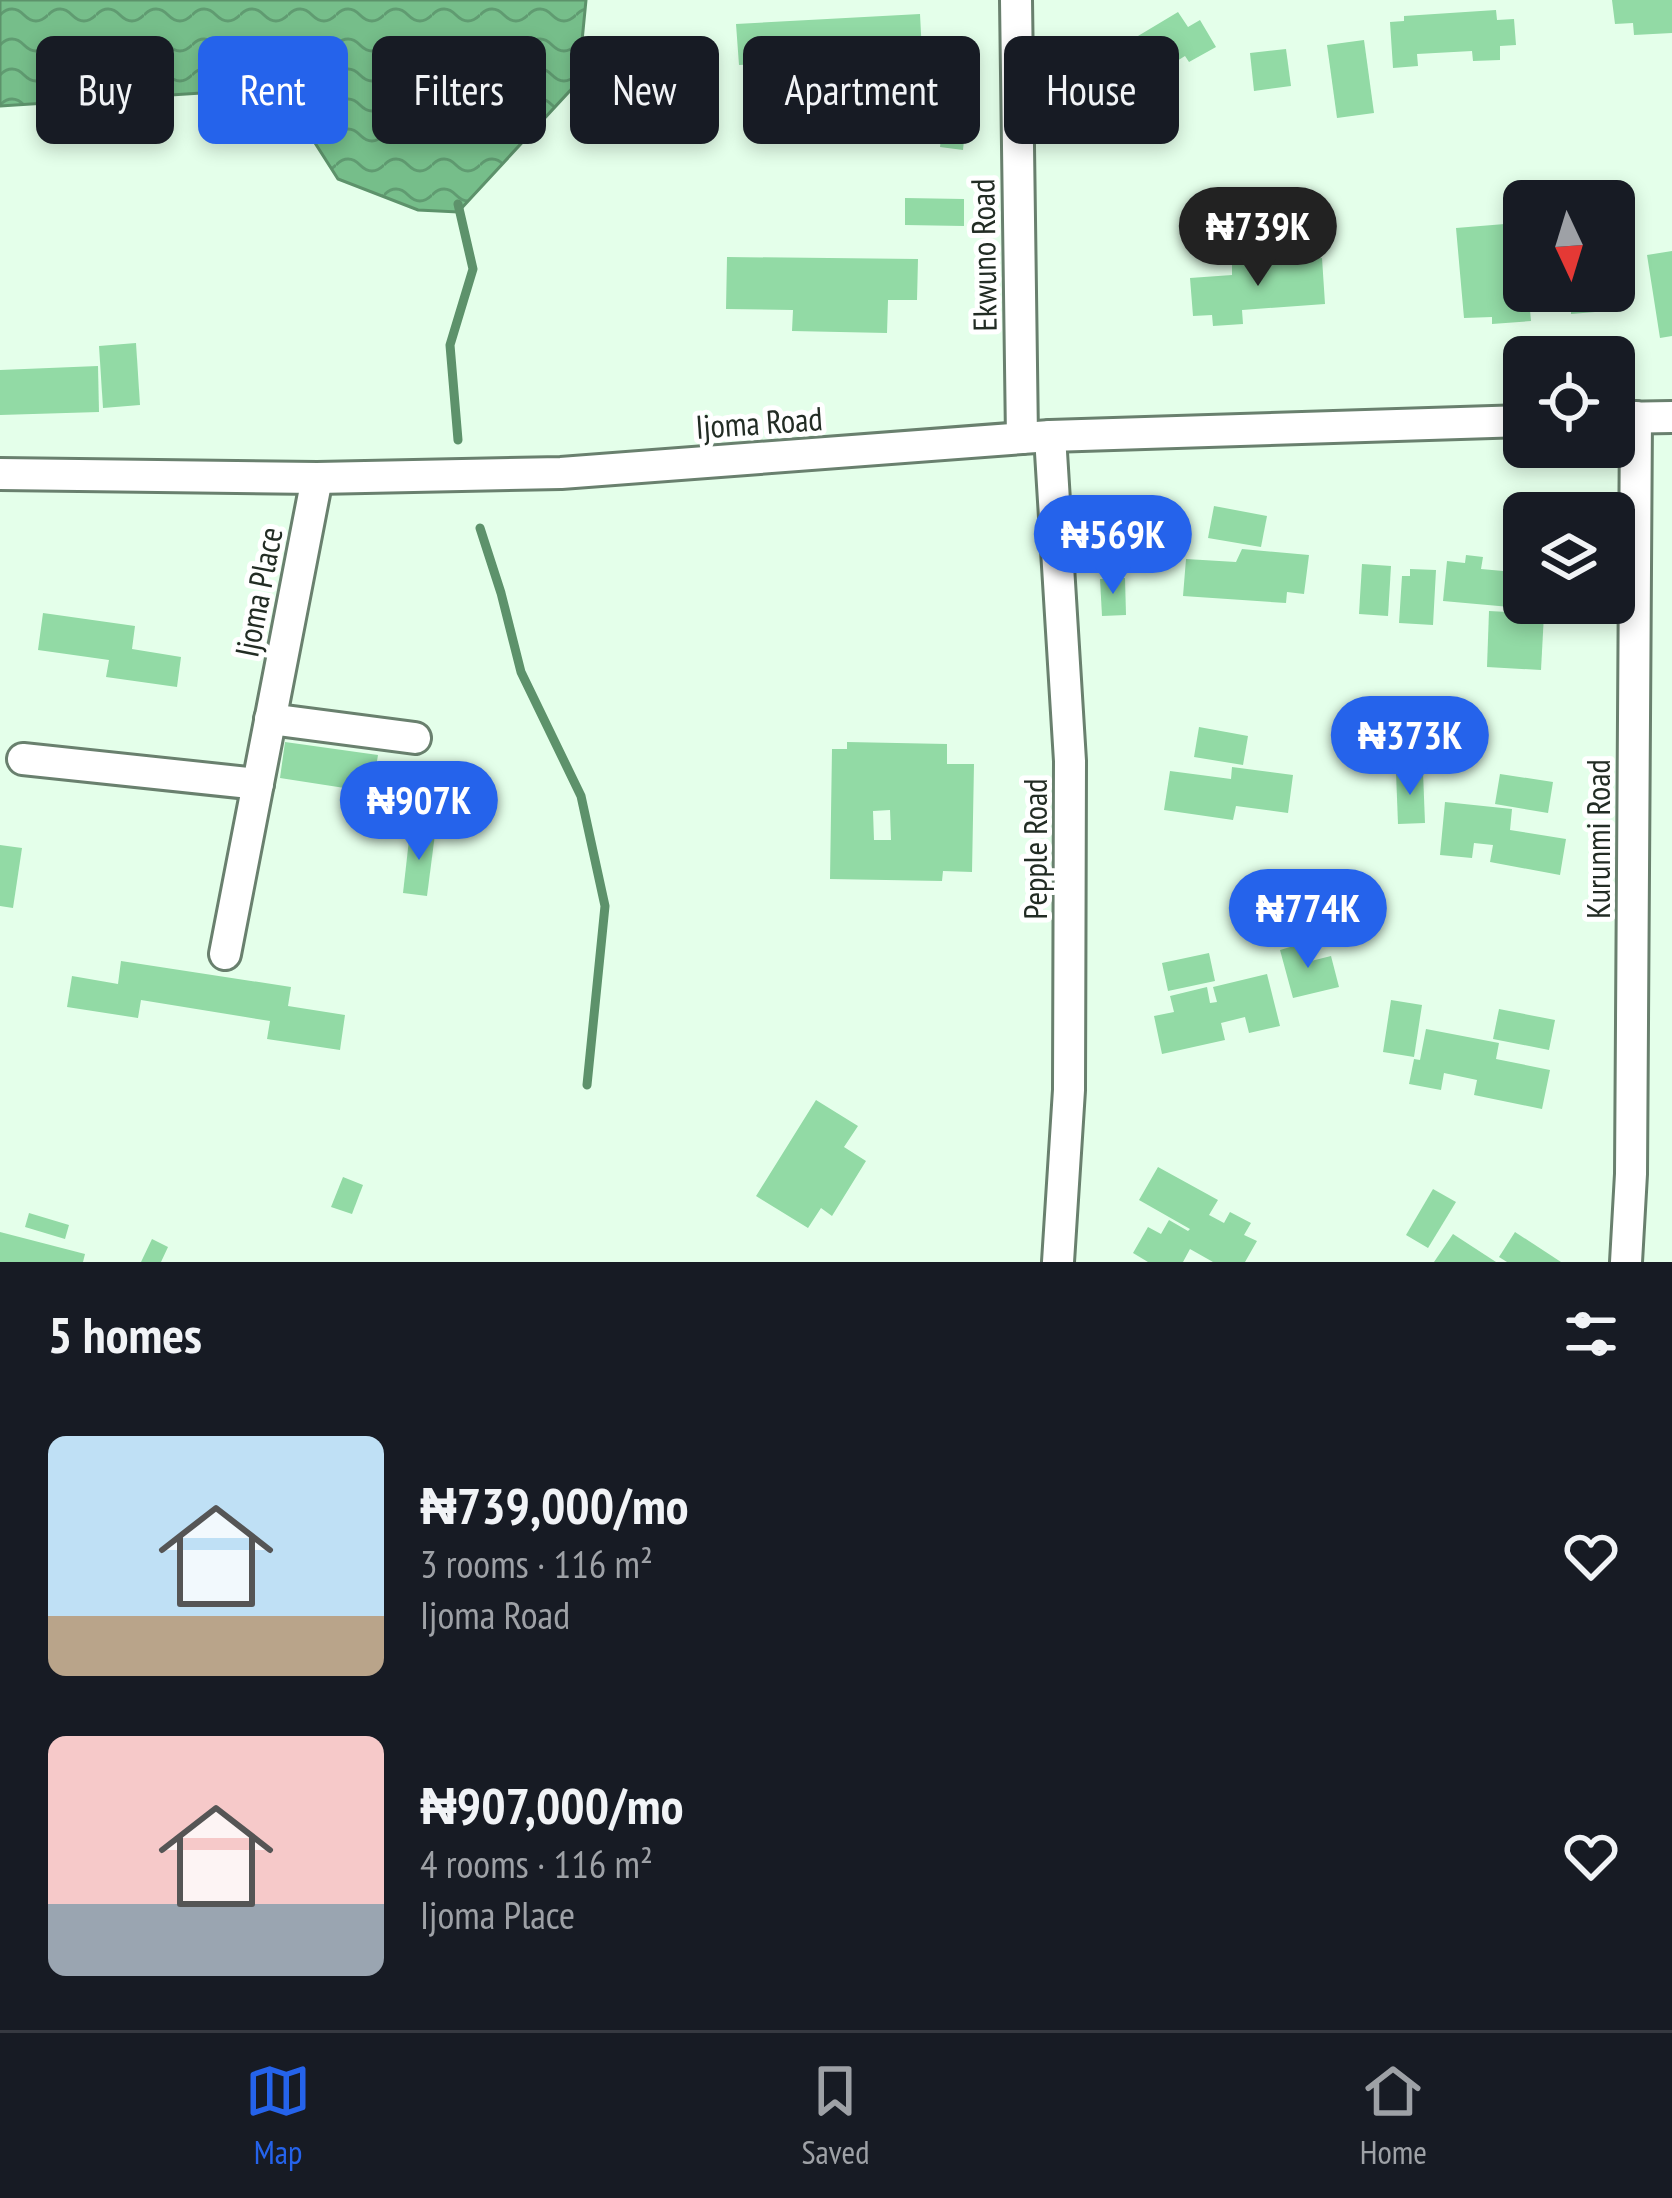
<!DOCTYPE html>
<meta charset="utf-8">
<style>
body{margin:0;font-family:"PT Sans Narrow",sans-serif;background:#242831;color:#f1f3f6;height:100vh;display:flex;flex-direction:column;font-size:45px;white-space:nowrap}
*{box-sizing:border-box;margin:0}
p{font-size:39px;color:#9ea1a6}
.icon{flex:none;width:66px;height:66px;fill:none;stroke:currentColor;stroke-width:2;stroke-linecap:round;stroke-linejoin:round}
.map{position:relative;height:1262px;overflow:hidden}
.details{display:flex;flex-direction:column;background:#171b24;flex:1}
.details>*{flex:none}
.banner{position:absolute;left:36px;top:36px;width:1602px;height:108px;display:flex;gap:24px}
.needle{width:78px;rotate:176deg}
.tools{position:absolute;left:1503px;top:180px;display:grid;gap:24px}
.tools a{display:grid;place-items:center;width:132px;height:132px;border-radius:18px;background:#171b24;box-shadow:0 6px 18px #0003;font-size:60px}
.price{position:absolute;translate:-50% -102px;padding:0 27px;border-radius:42px;background:#2563eb;color:#fff;font-size:39px;line-height:78px;filter:drop-shadow(0 3px 6px #0008)}
.price::after{content:'';position:absolute;left:50%;top:72px;width:36px;height:27px;margin-left:-18px;background:inherit;clip-path:polygon(0 0,100% 0,50% 100%)}
.price.current{background:#222;color:#fff}
ul{padding:0;list-style:none}
li{display:flex;align-items:center;gap:36px;height:300px;padding:0 48px}
li span{display:grid;place-items:center;flex:none;width:336px;height:240px;border-radius:18px;color:#555}
li>.icon{margin-inline-start:auto}
span .icon{width:144px;height:144px;fill:#fffc;stroke-width:1}
li b{font-size:51px}
h2{display:flex;justify-content:space-between;align-items:center;height:144px;padding:0 48px;font-size:51px}
.tag{padding:0 42px;border-radius:18px;background:#171b24;box-shadow:0 6px 18px #0003;font-size:42px;line-height:108px}
.tag.current{background:#2563eb;color:#fff}
.menu{display:flex;justify-content:space-around;align-items:center;height:168px;border-top:3px solid #363941;background:#171b24;font-size:33px;color:#9ea1a6}
.menu a{display:grid;justify-items:center;gap:6px}
.menu .current{color:#2563eb}
.map>svg:first-child{display:block}
</style>
<div class="map">
<svg width="1672" height="1262" viewBox="0 0 1672 1262">
<defs>
<pattern id="water-waves" width="16" height="10" patternUnits="userSpaceOnUse" patternTransform="scale(3)"><rect width="16" height="10" fill="#76be8a"/><path d="M0 5q4-4 8 0t8 0" fill="none" stroke="#609b71"/></pattern>
</defs>
<rect width="100%" height="100%" fill="#e4ffea"/>
<polygon fill="url(#water-waves)" stroke="#5d926b" stroke-width="3" points="0,0 586,0 578,82 458,212 418,210 338,179 280,88 0,106"/>
<g fill="none" stroke-linecap="round" stroke-linejoin="round">
<g stroke="#5d926b" stroke-width="9">
<polyline points="458,204 473,269 450,345 458,440"/>
<polyline points="480,528 501,593 521,672 581,796 605,906 587,1085"/>
</g>
</g>
<g fill="#92daa5" fill-rule="evenodd">
<polygon points="1612,0 1672,0 1672,33 1634,35 1633,23 1615,24"/>
<polygon points="1496,10 1497,20 1514,19 1516,45 1500,46 1500,60 1473,61 1472,51 1417,54 1418,66 1393,68 1390,22 1404,21 1404,16"/>
<polygon points="1178,12 1188,27 1200,20 1216,47 1189,62 1185,56 1146,80 1152,91 1126,106 1122,98 1106,108 1083,69"/>
<polygon points="920,14 922,53 893,54 895,84 799,89 798,62 739,65 736,24"/>
<polygon points="1364,40 1374,113 1337,118 1327,45"/>
<polygon points="1286,49 1291,86 1254,91 1250,53"/>
<polygon points="945,110 967,113 963,150 940,147"/>
<polygon points="905,198 964,199 964,226 905,225"/>
<polygon points="1517,223 1522,267 1524,267 1524,291 1605,291 1607,311 1571,314 1571,306 1530,310 1531,321 1492,324 1492,317 1464,318 1456,228"/>
<polygon points="1672,251 1672,336 1660,338 1647,255"/>
<polygon points="727,257 918,259 917,300 888,300 887,333 792,331 793,310 726,309"/>
<polygon points="1322,258 1325,304 1242,310 1243,324 1213,326 1212,315 1193,316 1190,278 1232,275 1232,265"/>
<polygon points="136,343 140,405 103,408 99,346"/>
<polygon points="98,366 99,412 0,415 0,370"/>
<polygon points="1214,506 1267,516 1261,547 1208,538"/>
<polygon points="1242,549 1309,555 1304,594 1287,592 1286,603 1183,596 1186,559 1236,562"/>
<polygon points="1466,555 1483,557 1481,569 1503,571 1505,555 1524,557 1524,589 1512,587 1510,607 1443,601 1447,561 1465,563"/>
<polygon points="1362,564 1391,566 1388,616 1359,614"/>
<polygon points="1410,569 1436,570 1433,625 1399,623 1402,576 1410,576"/>
<polygon points="1125,578 1126,615 1102,616 1100,579"/>
<polygon points="1489,611 1544,614 1541,670 1487,667"/>
<polygon points="43,613 135,626 132,649 181,657 177,687 106,677 109,660 38,650"/>
<polygon points="1199,727 1248,736 1243,765 1194,757"/>
<polygon points="1424,729 1425,767 1396,768 1395,730"/>
<polygon points="285,742 378,755 374,779 424,785 419,816 348,806 351,789 280,778"/>
<path d="M847,742L947,744V764H974L972,872L943,871L942,881L830,879L832,749H847ZM890,810L891,840H874L873,811Z"/>
<polygon points="1232,767 1293,775 1288,813 1236,806 1233,820 1164,810 1170,771 1231,779"/>
<polygon points="1396,772 1423,772 1425,823 1398,824"/>
<polygon points="1500,774 1553,782 1548,813 1495,804"/>
<polygon points="1445,802 1512,809 1510,830 1566,839 1560,875 1490,862 1493,845 1474,843 1472,858 1440,855"/>
<polygon points="410,831 435,834 427,896 403,893"/>
<polygon points="0,845 22,848 13,908 0,906"/>
<polygon points="1307,942 1311,961 1331,956 1339,987 1293,998 1280,950"/>
<polygon points="1209,953 1215,981 1168,991 1162,963"/>
<polygon points="121,961 291,987 288,1006 345,1015 340,1050 267,1039 270,1021 141,1000 138,1018 67,1007 72,976 118,984"/>
<polygon points="1267,974 1280,1026 1249,1033 1245,1017 1221,1023 1225,1040 1162,1054 1154,1016 1174,1012 1170,996 1207,987 1210,1003 1217,1002 1213,987"/>
<polygon points="1391,1000 1422,1005 1414,1057 1383,1052"/>
<polygon points="1499,1009 1555,1020 1549,1050 1493,1039"/>
<polygon points="1426,1029 1499,1043 1496,1059 1550,1070 1542,1109 1474,1095 1477,1080 1444,1073 1441,1090 1409,1084 1414,1059 1420,1060"/>
<polygon points="816,1100 858,1126 844,1147 866,1161 832,1216 821,1208 808,1228 756,1196"/>
<polygon points="1158,1167 1218,1200 1209,1215 1224,1223 1230,1212 1251,1223 1244,1235 1257,1241 1245,1262 1213,1262 1190,1249 1183,1262 1148,1262 1133,1253 1148,1227 1161,1234 1169,1220 1188,1231 1190,1229 1139,1200"/>
<polygon points="343,1177 363,1185 352,1214 331,1207"/>
<polygon points="1433,1189 1456,1202 1428,1248 1406,1235"/>
<polygon points="29,1213 69,1225 65,1239 25,1227"/>
<polygon points="0,1232 85,1254 83,1262 0,1262"/>
<polygon points="1515,1232 1561,1262 1507,1262 1499,1257"/>
<polygon points="1453,1234 1496,1262 1434,1262"/>
<polygon points="152,1239 168,1247 161,1262 141,1262"/>
</g>
<g fill="none" stroke-linecap="round" stroke-linejoin="round">
<g stroke="#69806e" stroke-width="36">
<g id="minor">
<polyline points="1016,0 1022,438"/>
<polyline points="1614,418 1672,417"/>
<polyline points="1050,436 1070,761 1069,1090 1058,1262"/>
<polyline points="0,474 317,478 561,473 1050,436 1524,421"/>
<polyline points="270,719 415,738"/>
<polyline points="23,759 258,784"/>
<polyline points="225,954 317,478"/>
<polyline points="1626,1262 1631,1174 1636,417"/>
</g>
</g>
<use href="#minor" stroke="#fff" stroke-width="30"/>
</g>
<g text-anchor="middle" dominant-baseline="central" stroke-width="10" stroke-linejoin="round" paint-order="stroke">
<g font-size="33" fill="#222c24" stroke="#fff">
<text transform="translate(983 255) rotate(-91)">Ekwuno Road</text>
<text transform="translate(759 422) rotate(-4)">Ijoma Road</text>
<text transform="translate(258 592) rotate(-79)">Ijoma Place</text>
<text transform="translate(1597 839) rotate(-90)">Kurunmi Road</text>
<text transform="translate(1034 849) rotate(-90)">Pepple Road</text>
</g>
</g>
</svg>
<div class="tools">
<a><svg class="needle" viewBox="-14 -14 28 28"><path d="M0-13l5 13h-10z" fill="#e53935"/><path d="M0 13l5-13h-10z" fill="#9ea1a6"/></svg></a>
<a><svg class="icon" aria-label="locate" viewBox="0 0 24 24"><circle cx="12" cy="12" r="6"/><path d="M12 2v4M12 18v4M2 12h4M18 12h4"/></svg></a>
<a><svg class="icon" aria-label="layers" viewBox="0 0 24 24"><path d="M12 4l9 5-9 5-9-5zM3 14l9 5 9-5"/></svg></a>
</div>
<b class="price current" style="left:1258px;top:289px">₦739K</b>
<b class="price" style="left:1113px;top:597px">₦569K</b>
<b class="price" style="left:1410px;top:798px">₦373K</b>
<b class="price" style="left:419px;top:863px">₦907K</b>
<b class="price" style="left:1308px;top:971px">₦774K</b>
<div class="banner">
<a class="tag">Buy</a>
<a class="tag current">Rent</a>
<a class="tag">Filters</a>
<a class="tag">New</a>
<a class="tag">Apartment</a>
<a class="tag">House</a>
</div>
</div>
<section class="details">
<h2>5 homes<svg class="icon" aria-label="filters" viewBox="0 0 24 24"><path d="M4 7h16M4 17h16"/><circle cx="9" cy="7" r="2"/><circle cx="15" cy="17" r="2"/></svg></h2>
<ul>
<li><span style="background:linear-gradient(#bfe0f5 75%,#b9a48a 0)"><svg class="icon" aria-label="home" viewBox="0 0 24 24"><path d="M3 11l9-7 9 7M6 9v11h12V9"/></svg></span><div><b>₦739,000/mo</b><p>3 rooms · 116 m²</p><p>Ijoma Road</p></div><svg class="icon" aria-label="heart" viewBox="0 0 24 24"><path d="M12 20l-8-8c-3-5 5-10 8-4 3-6 11-1 8 4z"/></svg></li>
<li><span style="background:linear-gradient(#f6c9c9 70%,#9aa5b1 0)"><svg class="icon" aria-label="home" viewBox="0 0 24 24"><path d="M3 11l9-7 9 7M6 9v11h12V9"/></svg></span><div><b>₦907,000/mo</b><p>4 rooms · 116 m²</p><p>Ijoma Place</p></div><svg class="icon" aria-label="heart" viewBox="0 0 24 24"><path d="M12 20l-8-8c-3-5 5-10 8-4 3-6 11-1 8 4z"/></svg></li>
</ul>
</section>
<nav class="menu">
<a class="current"><svg class="icon" aria-label="map" viewBox="0 0 24 24"><path d="M3 6l6-2 6 2 6-2v14l-6 2-6-2-6 2zM9 4v14M15 6v14"/></svg>Map</a>
<a><svg class="icon" aria-label="saved" viewBox="0 0 24 24"><path d="M7 4h10v16l-5-4-5 4z"/></svg>Saved</a>
<a><svg class="icon" aria-label="home" viewBox="0 0 24 24"><path d="M3 11l9-7 9 7M6 9v11h12V9"/></svg>Home</a>
</nav>
